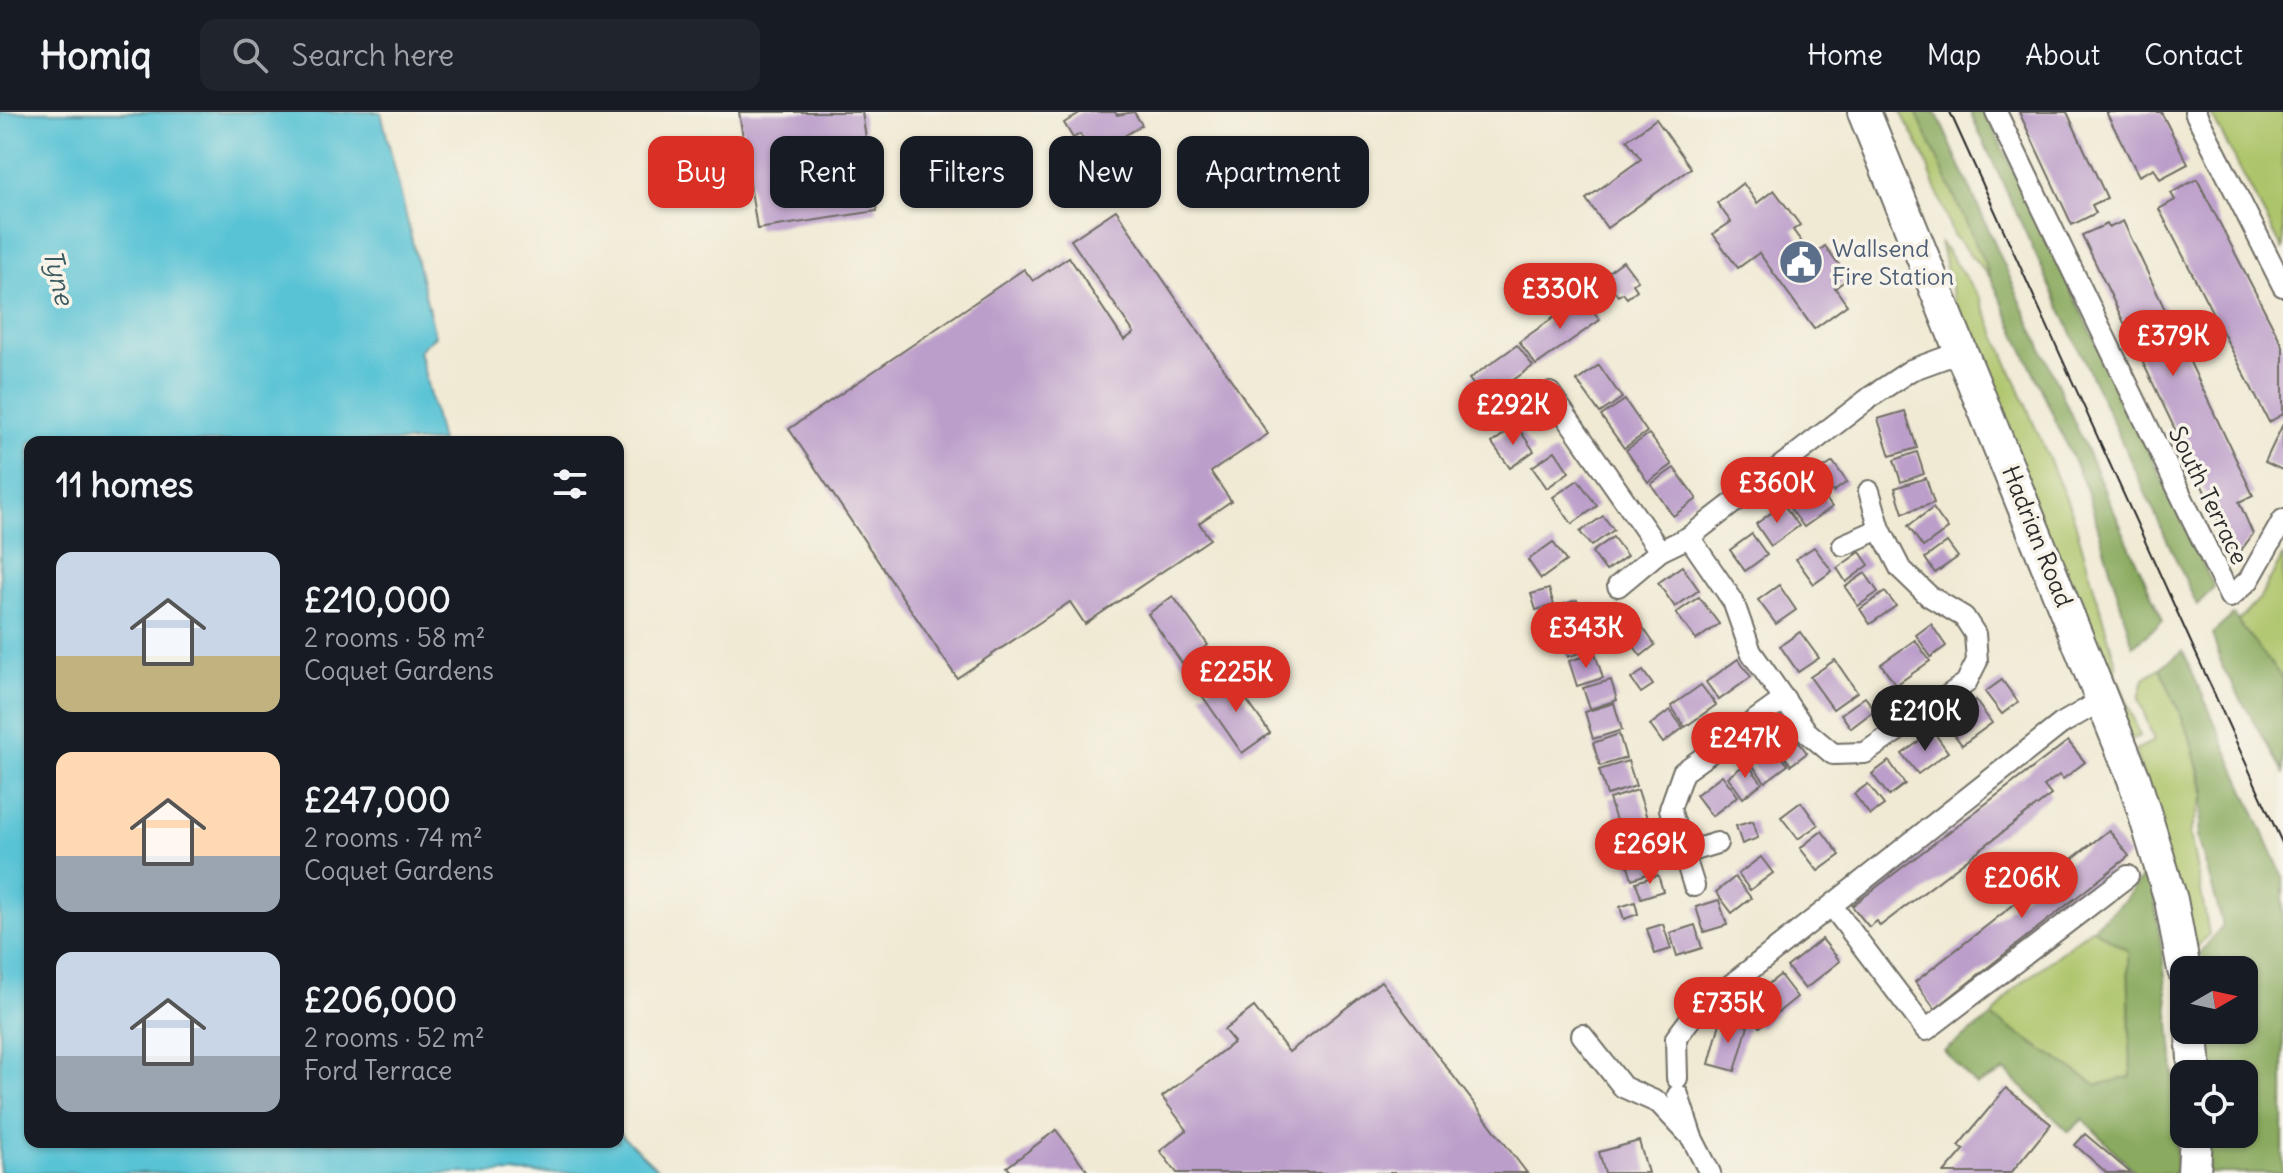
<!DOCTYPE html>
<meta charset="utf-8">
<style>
body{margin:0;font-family:Delius,sans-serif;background:#20242c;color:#f1f3f6;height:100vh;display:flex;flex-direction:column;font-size:30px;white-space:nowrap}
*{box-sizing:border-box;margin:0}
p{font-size:26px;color:#9ea1a6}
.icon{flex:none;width:44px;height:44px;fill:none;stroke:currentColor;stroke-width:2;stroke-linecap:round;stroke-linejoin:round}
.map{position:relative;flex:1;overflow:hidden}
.panel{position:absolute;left:24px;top:324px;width:600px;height:712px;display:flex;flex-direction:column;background:#171b24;border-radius:16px;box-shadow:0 2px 6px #0004}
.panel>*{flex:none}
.guide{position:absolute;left:648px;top:24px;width:760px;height:72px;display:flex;gap:16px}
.needle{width:52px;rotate:81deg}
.tools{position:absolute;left:2170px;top:844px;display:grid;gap:16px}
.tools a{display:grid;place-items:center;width:88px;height:88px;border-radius:16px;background:#171b24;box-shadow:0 2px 6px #0004;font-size:40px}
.price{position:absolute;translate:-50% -68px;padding:0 18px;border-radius:28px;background:#d93025;color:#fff;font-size:26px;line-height:52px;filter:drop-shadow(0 2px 4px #0008)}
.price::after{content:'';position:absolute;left:50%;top:48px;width:24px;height:18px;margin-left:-12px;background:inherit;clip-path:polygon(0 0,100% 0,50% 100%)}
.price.active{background:#222;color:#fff}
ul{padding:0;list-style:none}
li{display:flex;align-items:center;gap:24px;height:200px;padding:0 32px}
li span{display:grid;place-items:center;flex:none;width:224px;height:160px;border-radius:16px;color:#555}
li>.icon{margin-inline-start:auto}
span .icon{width:96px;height:96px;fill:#fffc;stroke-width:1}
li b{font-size:34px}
h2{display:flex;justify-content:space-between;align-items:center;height:96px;padding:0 32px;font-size:34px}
.chip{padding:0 28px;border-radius:16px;background:#171b24;box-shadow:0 2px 6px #0004;font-size:28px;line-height:72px}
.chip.active{background:#d93025;color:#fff}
header{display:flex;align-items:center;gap:48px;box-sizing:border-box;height:112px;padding:0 40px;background:#171b24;border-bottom:2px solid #363941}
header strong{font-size:38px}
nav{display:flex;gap:44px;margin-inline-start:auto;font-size:28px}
.search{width:560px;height:72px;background:#20242c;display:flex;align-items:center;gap:20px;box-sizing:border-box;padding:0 28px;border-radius:16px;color:#9ea1a6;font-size:30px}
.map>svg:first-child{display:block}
</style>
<header>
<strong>Homiq</strong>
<div class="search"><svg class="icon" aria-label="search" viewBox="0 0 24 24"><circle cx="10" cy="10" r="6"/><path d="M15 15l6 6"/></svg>Search here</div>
<nav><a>Home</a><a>Map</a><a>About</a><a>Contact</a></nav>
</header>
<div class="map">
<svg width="2283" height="1061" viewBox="0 0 2283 1061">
<rect width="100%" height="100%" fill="#f7f3e8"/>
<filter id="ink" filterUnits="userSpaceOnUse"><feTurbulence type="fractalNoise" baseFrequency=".0125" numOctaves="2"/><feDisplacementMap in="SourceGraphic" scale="16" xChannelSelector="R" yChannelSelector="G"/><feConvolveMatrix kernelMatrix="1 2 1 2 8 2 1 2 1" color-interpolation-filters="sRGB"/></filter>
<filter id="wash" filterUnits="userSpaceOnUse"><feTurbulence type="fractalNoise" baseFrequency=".006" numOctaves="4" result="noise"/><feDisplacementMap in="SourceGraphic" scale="32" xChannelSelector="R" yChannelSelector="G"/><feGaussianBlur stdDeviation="1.8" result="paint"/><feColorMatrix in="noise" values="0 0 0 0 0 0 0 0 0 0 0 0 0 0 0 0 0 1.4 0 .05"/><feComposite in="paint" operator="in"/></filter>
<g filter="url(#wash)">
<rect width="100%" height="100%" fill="#f0ead4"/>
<g fill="#adc56a" stroke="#6c784a" stroke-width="2">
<polygon points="1901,0 1927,0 1990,165 1953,123 1923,41"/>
<polygon points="2210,0 2283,0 2283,138"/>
<polygon points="1940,130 1980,186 2073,403 2117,555 2115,559 2140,624 2130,628 1958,205"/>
<polygon points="2283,443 2283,581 2235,512 2260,486"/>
<polygon points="2160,556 2189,622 2204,682 2190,722 2209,822 2193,839 2135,638 2154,629 2139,587 2144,566"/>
<polygon points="2092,816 2128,839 2131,965 2097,973 1992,905 2013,878"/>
</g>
<g fill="#8aaa5e" stroke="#5a6a44" stroke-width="2">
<polygon points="1916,0 1936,0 2163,509 2133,534 2087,378"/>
<polygon points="1970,0 1985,0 2214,475 2197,493"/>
<polygon points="2233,503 2283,567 2283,660 2223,556 2212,522"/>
<polygon points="2183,539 2283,765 2283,1061 2208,1061 2210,1022 2244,1022 2244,962 2210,962 2207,918 2244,918 2244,858 2202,858 2201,840 2223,813 2198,726 2205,677 2189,622 2160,556"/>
<path d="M2150,754C2165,857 2179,957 2176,1061H2136L2083,1007L2069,1020L2005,959L1976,973L1944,939L1992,905L2097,973L2131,965L2128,839L2092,816L2123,790Z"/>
</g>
<polygon fill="#59c3d5" stroke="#427780" stroke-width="2" points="0,0 381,0 435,224 419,238 441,330 30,330 30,1030 618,1030 618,1020 662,1061 0,1061"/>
<g id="blocks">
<g fill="#bc9eca">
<polygon points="739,0 862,0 877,99 757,117"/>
<polygon points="1081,0 1115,0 1117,3 1134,0 1142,13 1093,43 1080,22 1073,26 1064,11"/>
<polygon points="2019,0 2067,0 2107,86 2092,93 2096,101 2072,113"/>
<polygon points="2106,0 2161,0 2188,52 2160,67 2154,56 2139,64"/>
<polygon points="1656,7 1691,56 1607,116 1586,87 1641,47 1627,28"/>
<polygon points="2197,67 2283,234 2283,302 2269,310 2159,97 2175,88 2171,81"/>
<polygon points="1743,71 1757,91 1774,78 1800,113 1793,118 1812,144 1825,134 1849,166 1835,176 1847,193 1814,217 1759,141 1738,156 1713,122 1731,110 1717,91"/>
<polygon points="1116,98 1268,322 1211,360 1231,389 1199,411 1210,427 1085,512 1070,490 957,566 789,317 1024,157 1033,169 1069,145 1124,228 1134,221 1071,128"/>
<polygon points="2123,109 2253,383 2239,390 2253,422 2236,445 2082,123 2107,112 2109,116"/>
<polygon points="1623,149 1638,169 1633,172 1637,178 1627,186 1623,181 1618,184 1603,164"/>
<polygon points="1583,185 1600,208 1536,253 1519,230"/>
<polygon points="1517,233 1533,254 1485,288 1469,267"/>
<polygon points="1599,253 1622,286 1600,301 1577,269"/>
<polygon points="1625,288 1647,320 1624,336 1601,304"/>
<polygon points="1905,299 1917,336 1890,344 1878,307"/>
<polygon points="2283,312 2283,356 2282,358 2265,350"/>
<polygon points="1516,313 1534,339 1510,356 1492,331"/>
<polygon points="1649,322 1672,353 1648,370 1626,338"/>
<polygon points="1555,339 1569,360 1547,376 1532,355"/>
<polygon points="1917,340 1924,362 1901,370 1894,348"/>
<polygon points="1833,350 1847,370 1833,380 1818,360"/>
<polygon points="1674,356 1697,387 1673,404 1651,372"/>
<polygon points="1926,366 1934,391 1903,401 1895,376"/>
<polygon points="1578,368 1597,394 1572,412 1553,385"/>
<polygon points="1815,372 1832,395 1804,415 1787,392"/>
<polygon points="1783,392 1799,414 1771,434 1756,412"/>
<polygon points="1933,396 1948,417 1923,435 1908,414"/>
<polygon points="1603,404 1614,418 1591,434 1580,420"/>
<polygon points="1752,422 1767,443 1745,459 1730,438"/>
<polygon points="1613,425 1627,444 1606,459 1592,440"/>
<polygon points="1553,430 1566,449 1541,467 1528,448"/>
<polygon points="1947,430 1958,445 1935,461 1925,446"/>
<polygon points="1814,435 1832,459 1814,472 1796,447"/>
<polygon points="1860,440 1869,453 1846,470 1837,456"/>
<polygon points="1682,454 1699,478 1675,495 1658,471"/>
<polygon points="1865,461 1878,480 1858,494 1845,475"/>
<polygon points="1779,473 1796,498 1776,512 1758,488"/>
<polygon points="1549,477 1554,493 1536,498 1531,482"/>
<polygon points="1885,480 1896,494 1870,512 1860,497"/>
<polygon points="1173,484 1208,533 1182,551 1148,502"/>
<polygon points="1699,485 1719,512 1696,528 1676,501"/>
<polygon points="1577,488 1584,512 1559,520 1551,496"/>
<polygon points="1640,511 1655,533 1641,544 1625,522"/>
<polygon points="1931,512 1946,534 1931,545 1916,523"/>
<polygon points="1585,516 1591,537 1568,545 1561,523"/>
<polygon points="1800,520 1819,546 1798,560 1780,534"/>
<polygon points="1915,528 1930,549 1896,573 1881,552"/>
<polygon points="1595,541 1603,566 1577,574 1569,549"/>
<polygon points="1738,547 1751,565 1719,588 1706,570"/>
<polygon points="1835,548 1857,580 1833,597 1810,565"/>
<polygon points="1643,559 1653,573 1641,581 1631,567"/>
<polygon points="1229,563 1270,621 1242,641 1201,582"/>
<polygon points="1611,568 1617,588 1590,597 1583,576"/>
<polygon points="2002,568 2018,590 2002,602 1985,580"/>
<polygon points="1701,573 1716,593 1685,615 1671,594"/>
<polygon points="1865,585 1875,598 1851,616 1841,602"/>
<polygon points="1975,588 1992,611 1962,633 1945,610"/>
<polygon points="1614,591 1622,618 1593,627 1585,600"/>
<polygon points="1670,598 1683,616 1663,631 1650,613"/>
<polygon points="1790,618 1807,641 1791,653 1774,630"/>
<polygon points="1933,619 1948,640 1918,662 1902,642"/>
<polygon points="1619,622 1626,646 1600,654 1593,631"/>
<polygon points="2068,629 2085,650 2063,667 2059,663 2044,674 2051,683 1880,814 1877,809 1869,815 1852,794"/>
<polygon points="1773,633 1788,653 1765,670 1750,650"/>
<polygon points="1628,649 1636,674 1607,683 1599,658"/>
<polygon points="1889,649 1905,672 1889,684 1872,662"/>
<polygon points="1747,651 1762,671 1743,686 1728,665"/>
<polygon points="1722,663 1738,684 1712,704 1696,683"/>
<polygon points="1868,672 1884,693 1870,703 1854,682"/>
<polygon points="1638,678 1647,706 1618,715 1609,687"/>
<polygon points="1801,690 1818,713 1798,727 1781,705"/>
<polygon points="1753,709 1758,726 1742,732 1736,714"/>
<polygon points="1643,712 1650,736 1627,743 1619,719"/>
<polygon points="2109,718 2129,744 1935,897 1915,870"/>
<polygon points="1822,719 1840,743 1818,759 1800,736"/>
<polygon points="1650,740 1656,759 1632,767 1626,747"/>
<polygon points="1761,745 1773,761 1750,778 1738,762"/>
<polygon points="1658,763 1663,779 1641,786 1636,770"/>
<polygon points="1735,765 1751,786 1732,801 1716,780"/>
<polygon points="1719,788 1727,813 1704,820 1696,795"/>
<polygon points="1635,790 1638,802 1624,807 1620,795"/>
<polygon points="1663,812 1671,837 1655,842 1647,817"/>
<polygon points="1695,813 1702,836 1677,844 1670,821"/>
<polygon points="1822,827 1840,849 1805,877 1787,855"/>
<polygon points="1780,863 1797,885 1760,915 1742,893"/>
<polygon points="1381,869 1527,1061 1177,1061 1160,1039 1187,1018 1162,985 1234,930 1224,918 1254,895 1289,940"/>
<polygon points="1721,907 1748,914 1735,959 1709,952"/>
<polygon points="2006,976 2051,1012 2011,1061 1944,1061 1964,1038 1958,1034"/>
<polygon points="1056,1018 1089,1061 1012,1061 1007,1055"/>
<polygon points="2085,1022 2131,1061 2107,1061 2075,1033"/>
<polygon points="1639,1029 1648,1061 1605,1061 1599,1040"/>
</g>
</g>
</g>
<g filter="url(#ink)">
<use href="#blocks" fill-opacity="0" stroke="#706e66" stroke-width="2"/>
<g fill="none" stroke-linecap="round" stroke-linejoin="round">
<g stroke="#706e66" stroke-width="24">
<g id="street">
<polyline points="1996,0 2230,485 2249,468 2283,408"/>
<polyline points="2195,0 2283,174"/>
<polyline points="1550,281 1660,439"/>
<polyline points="1689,425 1733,489 1751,540 1807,620 1833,642 1865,641 1966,571 1977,549 1975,522 1964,505 1929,484 1900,456 1880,417 1869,379"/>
<polyline points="1843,433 1880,417"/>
<polyline points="1618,474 1660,439 1689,425 1872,284 1911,258 1963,239"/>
<polyline points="1684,741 1717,731"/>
<polyline points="1694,774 1670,697 1683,660 1785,587"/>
<polyline points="1832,794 1926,918 2128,764"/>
<polyline points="1582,923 1623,975 1659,991 1692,1026"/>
<polyline points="1677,966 1676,926 1694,902 2061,612 2104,587"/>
<polyline points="1678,983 1692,1026 1710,1061"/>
</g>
</g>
<g stroke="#706e66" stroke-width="36">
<g id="primary">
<polyline points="1864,0 2134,667 2171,788 2184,858"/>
<polyline points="2192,918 2195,962"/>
<polyline points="2194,1061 2196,1022"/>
</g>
</g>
<use href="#street" stroke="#fff" stroke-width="20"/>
<use href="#primary" stroke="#fff" stroke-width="32"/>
<polyline stroke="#2b2b2b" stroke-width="2" points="1950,0 2283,733"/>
</g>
</g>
<defs>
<g id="civic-disc" transform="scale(2.3)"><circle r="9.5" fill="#5c6f8a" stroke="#f7f3e8"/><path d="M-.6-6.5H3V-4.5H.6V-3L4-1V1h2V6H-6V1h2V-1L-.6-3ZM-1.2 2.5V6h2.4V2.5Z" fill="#fff"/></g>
</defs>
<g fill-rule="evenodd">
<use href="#civic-disc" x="1801" y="150"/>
</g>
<g text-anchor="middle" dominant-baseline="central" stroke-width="7" stroke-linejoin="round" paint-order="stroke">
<g font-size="24" fill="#4e5e75" stroke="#f7f3e8" text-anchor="start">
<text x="1832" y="136">Wallsend<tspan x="1832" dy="28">Fire Station</tspan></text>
</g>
<g font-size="24" fill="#2b2b2b" stroke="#f7f3e8">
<text transform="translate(2209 383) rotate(64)">South Terrace</text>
<text transform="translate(2038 424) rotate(68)">Hadrian Road</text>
</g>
<g font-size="26" font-style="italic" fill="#39595e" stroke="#f7f3e8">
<text transform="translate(59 165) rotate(76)">Tyne</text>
</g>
</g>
</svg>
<div class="tools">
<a><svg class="needle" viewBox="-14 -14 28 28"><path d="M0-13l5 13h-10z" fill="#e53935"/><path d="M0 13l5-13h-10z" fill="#9ea1a6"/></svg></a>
<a><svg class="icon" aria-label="locate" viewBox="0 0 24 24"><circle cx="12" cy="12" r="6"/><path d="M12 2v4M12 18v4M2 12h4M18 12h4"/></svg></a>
</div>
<b class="price" style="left:1560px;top:219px">£330K</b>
<b class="price" style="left:2173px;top:266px">£379K</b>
<b class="price" style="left:1513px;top:335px">£292K</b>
<b class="price" style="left:1777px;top:413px">£360K</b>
<b class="price" style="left:1586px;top:558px">£343K</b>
<b class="price" style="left:1236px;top:602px">£225K</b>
<b class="price active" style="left:1925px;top:641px">£210K</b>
<b class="price" style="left:1745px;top:668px">£247K</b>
<b class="price" style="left:1650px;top:774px">£269K</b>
<b class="price" style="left:2022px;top:808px">£206K</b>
<b class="price" style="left:1728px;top:933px">£735K</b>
<div class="guide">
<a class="chip active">Buy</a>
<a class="chip">Rent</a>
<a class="chip">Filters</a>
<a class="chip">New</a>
<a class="chip">Apartment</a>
</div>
<section class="panel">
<h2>11 homes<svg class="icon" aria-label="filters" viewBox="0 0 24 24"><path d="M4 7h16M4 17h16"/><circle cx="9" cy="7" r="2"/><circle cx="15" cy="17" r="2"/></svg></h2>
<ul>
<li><span style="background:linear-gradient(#c9d6e8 65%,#c2b280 0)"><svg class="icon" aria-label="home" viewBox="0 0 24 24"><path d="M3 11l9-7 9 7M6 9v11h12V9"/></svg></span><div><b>£210,000</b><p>2 rooms · 58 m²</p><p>Coquet Gardens</p></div></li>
<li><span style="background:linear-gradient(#ffd9b3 65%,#9aa5b1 0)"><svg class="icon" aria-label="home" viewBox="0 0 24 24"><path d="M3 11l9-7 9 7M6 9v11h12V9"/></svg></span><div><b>£247,000</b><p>2 rooms · 74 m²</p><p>Coquet Gardens</p></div></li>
<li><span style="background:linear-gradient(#c9d6e8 65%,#9aa5b1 0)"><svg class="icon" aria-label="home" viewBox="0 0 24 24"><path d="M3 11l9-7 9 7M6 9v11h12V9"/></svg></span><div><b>£206,000</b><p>2 rooms · 52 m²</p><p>Ford Terrace</p></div></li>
</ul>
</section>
</div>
